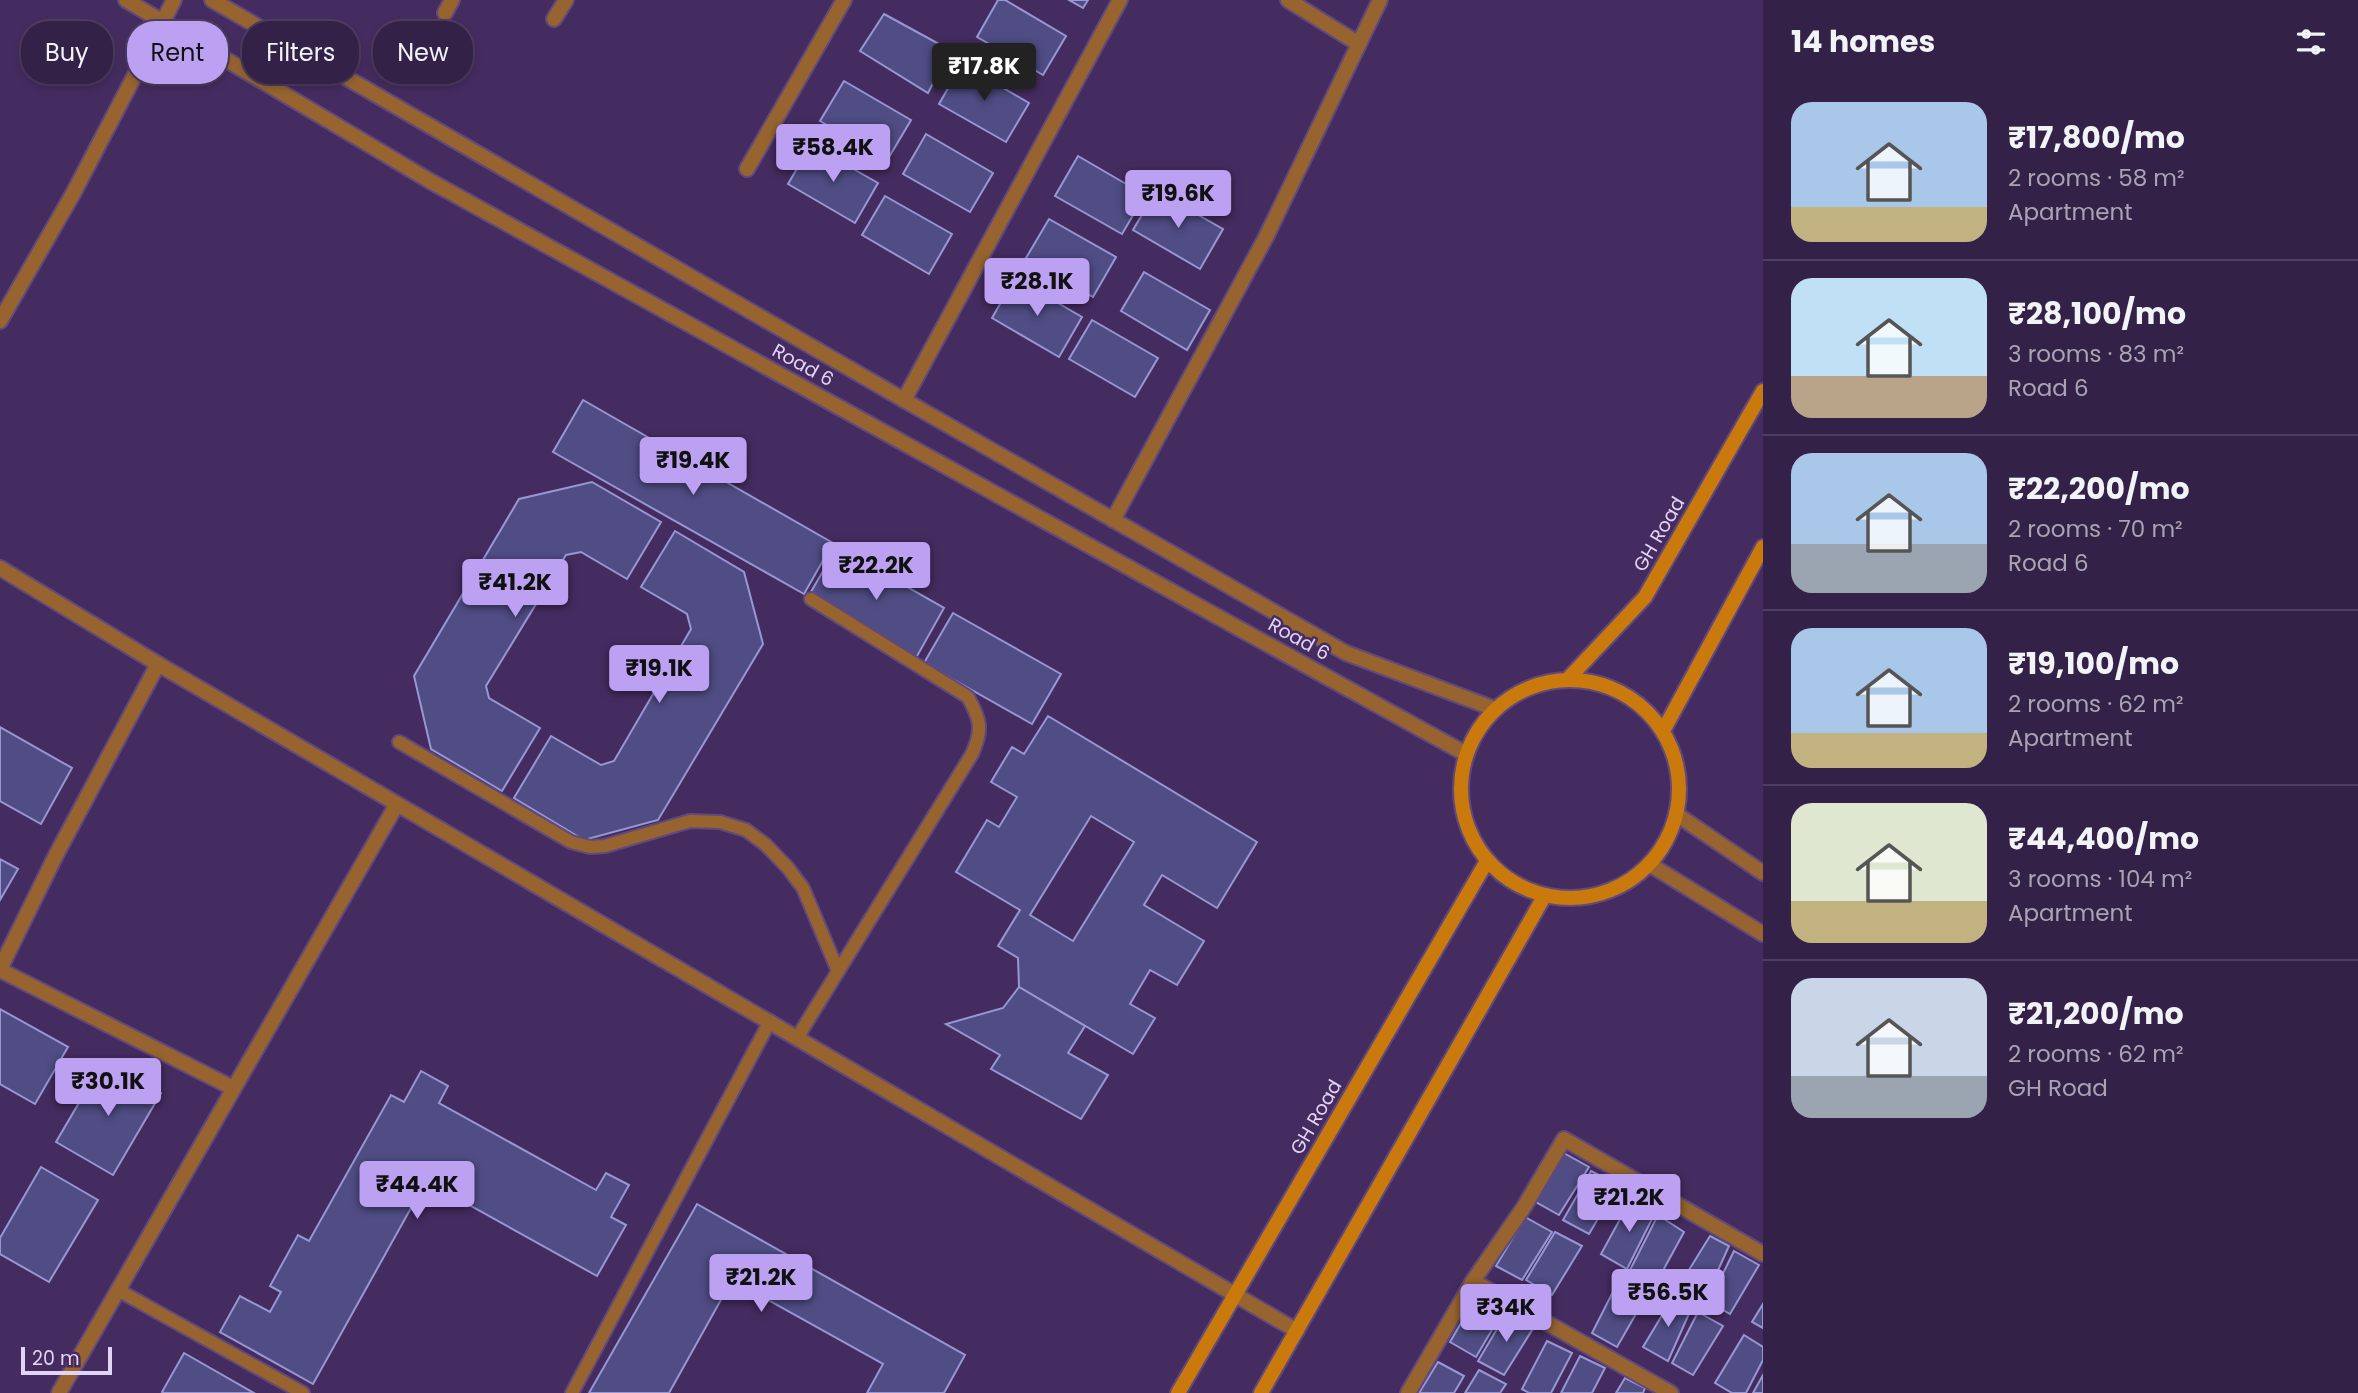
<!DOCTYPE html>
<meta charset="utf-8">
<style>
body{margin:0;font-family:Poppins,sans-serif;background:#3f2e52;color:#f1f3f6;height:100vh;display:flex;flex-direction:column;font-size:26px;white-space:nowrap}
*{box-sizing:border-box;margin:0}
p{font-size:23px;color:#a9a3b4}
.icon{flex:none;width:38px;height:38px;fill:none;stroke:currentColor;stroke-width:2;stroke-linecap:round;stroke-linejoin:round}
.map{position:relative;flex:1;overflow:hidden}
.sheet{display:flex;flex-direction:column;background:#342148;width:595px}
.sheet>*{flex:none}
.guide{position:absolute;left:21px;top:21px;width:665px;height:63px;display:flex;gap:14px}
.scale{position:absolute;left:21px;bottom:18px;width:91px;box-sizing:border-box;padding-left:7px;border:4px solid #e2d4f4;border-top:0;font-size:19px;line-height:24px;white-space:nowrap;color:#e2d4f4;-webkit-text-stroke:5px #452c60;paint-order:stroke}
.price{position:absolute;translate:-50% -60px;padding:0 16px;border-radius:7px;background:#bca0f2;color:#111;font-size:23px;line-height:46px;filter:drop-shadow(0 2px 4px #0008)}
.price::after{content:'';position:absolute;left:50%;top:42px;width:21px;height:16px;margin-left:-10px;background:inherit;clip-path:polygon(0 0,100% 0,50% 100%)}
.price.selected{background:#222;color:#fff}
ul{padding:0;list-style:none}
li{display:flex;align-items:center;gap:21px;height:175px;padding:0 28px}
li+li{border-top:2px solid #4e3e60}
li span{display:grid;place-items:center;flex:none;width:196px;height:140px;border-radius:21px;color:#555}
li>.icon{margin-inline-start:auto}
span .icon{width:84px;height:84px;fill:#fffc;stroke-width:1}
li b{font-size:30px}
h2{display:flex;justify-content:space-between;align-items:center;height:84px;padding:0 28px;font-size:30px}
.chip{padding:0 24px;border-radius:28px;background:#342148;box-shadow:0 4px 10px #0003,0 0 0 2px #4e3e60;font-size:24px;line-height:63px}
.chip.selected{background:#bca0f2;color:#111}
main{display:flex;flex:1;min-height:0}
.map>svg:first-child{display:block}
</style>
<main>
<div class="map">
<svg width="1763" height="1393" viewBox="0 0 1763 1393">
<rect width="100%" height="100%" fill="#452c60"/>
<g fill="#504d85" stroke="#9797d4" stroke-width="2" fill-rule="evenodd">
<polygon points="998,0 1005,0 1066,36 1043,75 977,37"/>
<polygon points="1069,0 1088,0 1083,8"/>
<polygon points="884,14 950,50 928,93 860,51"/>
<polygon points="962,64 1029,103 1006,142 939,104"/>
<polygon points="844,81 911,120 888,159 820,121"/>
<polygon points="926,134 993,173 970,212 903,174"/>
<polygon points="811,145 878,183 855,223 788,184"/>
<polygon points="1078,156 1145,195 1122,234 1055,196"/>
<polygon points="1156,191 1223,229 1200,269 1133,230"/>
<polygon points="885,196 952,234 929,274 862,235"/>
<polygon points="1049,219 1116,257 1093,297 1026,258"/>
<polygon points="1144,272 1210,310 1187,350 1121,311"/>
<polygon points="1015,278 1082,317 1059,357 992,318"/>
<polygon points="1092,320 1158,358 1135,397 1069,359"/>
<polygon points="583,400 833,543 804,594 553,452"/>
<polygon points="592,482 661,522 627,579 581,552 566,555 486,686 489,698 540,728 502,791 431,749 414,676 519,499"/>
<polygon points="675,531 744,572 763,644 658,820 584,840 514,798 551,736 601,765 614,761 691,629 687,614 641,587"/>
<polygon points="837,547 944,608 916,658 808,597"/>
<polygon points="953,613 1061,674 1032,724 924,663"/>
<path d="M1048,716L1257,842L1217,908L1162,875L1144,905L1204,941L1177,985L1150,970L1130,1004L1155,1018L1133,1054L1019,987L1018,958L998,946L1020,910L956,872L987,820L999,827L1017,797L991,782L1012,747L1024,754ZM1091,816L1134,842L1073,941L1030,915Z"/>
<polygon points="0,727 72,768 41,824 0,801"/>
<polygon points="0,859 18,869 0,900"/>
<polygon points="1019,987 1085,1026 1068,1053 1108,1075 1081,1119 991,1069 1000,1055 946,1024 1003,1008"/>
<polygon points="0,1009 68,1047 35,1104 0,1084"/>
<polygon points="104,1060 161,1093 113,1175 56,1142"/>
<polygon points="421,1071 448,1086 439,1103 596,1190 606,1173 629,1185 611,1217 626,1225 597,1276 426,1181 313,1384 220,1332 240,1296 270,1312 281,1292 270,1286 298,1235 309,1241 391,1095 404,1102"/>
<polygon points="1562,1152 1589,1167 1559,1215 1534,1201"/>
<polygon points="41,1167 98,1200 49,1282 0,1254 0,1238"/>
<polygon points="1591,1171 1618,1185 1589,1234 1563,1220"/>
<polygon points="1631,1199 1656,1211 1627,1269 1601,1254"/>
<polygon points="697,1204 965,1355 944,1393 867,1393 883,1364 732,1280 669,1393 589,1393"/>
<polygon points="1658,1215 1684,1232 1654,1287 1629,1272"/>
<polygon points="1525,1217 1552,1232 1522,1280 1496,1266"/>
<polygon points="1555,1232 1582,1246 1552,1295 1526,1280"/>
<polygon points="1710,1236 1729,1246 1705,1299 1679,1286"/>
<polygon points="1734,1251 1759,1265 1730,1314 1709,1302"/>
<polygon points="1621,1276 1648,1293 1617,1347 1592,1333"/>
<polygon points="1478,1294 1505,1308 1476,1357 1450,1342"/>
<polygon points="1673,1297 1692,1307 1668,1361 1643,1347"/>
<polygon points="1763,1304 1763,1328 1752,1322"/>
<polygon points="1507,1312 1534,1327 1504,1375 1478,1361"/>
<polygon points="1698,1312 1723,1326 1693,1375 1672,1363"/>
<polygon points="1744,1335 1763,1347 1763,1360 1746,1393 1732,1393 1715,1383"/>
<polygon points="1547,1341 1572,1353 1551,1393 1529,1393 1522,1389"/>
<polygon points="184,1353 254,1393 164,1393 162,1392"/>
<polygon points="1580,1356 1605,1368 1592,1393 1561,1393"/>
<polygon points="1438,1362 1464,1376 1454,1393 1419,1393"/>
<polygon points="1479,1370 1506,1384 1500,1393 1465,1393"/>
<polygon points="1763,1375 1763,1393 1753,1393"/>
<polygon points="1625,1378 1645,1388 1643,1393 1616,1393"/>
</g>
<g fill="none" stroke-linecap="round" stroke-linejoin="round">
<g stroke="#614a7b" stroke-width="16">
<g id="service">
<polyline points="399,742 571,842 590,847 605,846 690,821 720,822 746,830 766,845 788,868 803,888 838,971"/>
<path d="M797,1038L972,754C983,729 981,721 968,697L811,599"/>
<polyline points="118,1290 303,1393"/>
<polyline points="572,1393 770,1021"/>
</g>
</g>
<g stroke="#614a7b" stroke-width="18">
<g id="minor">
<polyline points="1288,0 1359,44"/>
<polyline points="445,13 452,0"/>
<polyline points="554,19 566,0"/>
<polyline points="747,169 844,0"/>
<polyline points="0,321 74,192 174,0"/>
<polyline points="904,400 1120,0"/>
<polyline points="1113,520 1266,237 1380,0"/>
<polyline points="0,568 158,664 1297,1331"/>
<polyline points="0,969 56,855 158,664"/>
<polyline points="0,970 233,1088"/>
<polyline points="1473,1281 1671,1393"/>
<polyline points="59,1393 397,804"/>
<polyline points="1408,1393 1473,1281 1524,1207 1564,1139 1763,1254"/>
</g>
</g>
<g stroke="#614a7b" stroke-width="18">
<g id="tertiary">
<polyline points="126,0 430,181 1466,754"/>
<polyline points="212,0 904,400 1346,653 1495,709"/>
<polyline points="1676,814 1763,873"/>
<polyline points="1649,864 1763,934"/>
</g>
</g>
<g stroke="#614a7b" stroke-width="18">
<g id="secondary">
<polyline points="1567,680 1645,597 1763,391"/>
<circle cx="1570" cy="789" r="109"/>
<polyline points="1663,731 1763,547"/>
<polyline points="1178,1393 1487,861"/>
<polyline points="1261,1393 1545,895"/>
</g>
</g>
<use href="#service" stroke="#976430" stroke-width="12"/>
<use href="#minor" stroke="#976430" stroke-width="14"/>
<use href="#tertiary" stroke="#976430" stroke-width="14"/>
<use href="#secondary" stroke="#ca790d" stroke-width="14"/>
</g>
<g text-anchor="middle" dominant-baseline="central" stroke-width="5" stroke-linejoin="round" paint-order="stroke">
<g font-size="19" fill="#e2d4f4" stroke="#452c60">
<text transform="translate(803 365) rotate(29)">Road 6</text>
<text transform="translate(1659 534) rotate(-60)">GH Road</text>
<text transform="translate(1299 639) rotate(29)">Road 6</text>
<text transform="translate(1316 1117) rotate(-60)">GH Road</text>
</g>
</g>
</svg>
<div class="scale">20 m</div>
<b class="price selected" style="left:984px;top:103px">₹17.8K</b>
<b class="price" style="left:833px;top:184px">₹58.4K</b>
<b class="price" style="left:1178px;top:230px">₹19.6K</b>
<b class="price" style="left:1037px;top:318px">₹28.1K</b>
<b class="price" style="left:693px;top:497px">₹19.4K</b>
<b class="price" style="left:876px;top:602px">₹22.2K</b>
<b class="price" style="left:515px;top:619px">₹41.2K</b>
<b class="price" style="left:659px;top:705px">₹19.1K</b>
<b class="price" style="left:108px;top:1118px">₹30.1K</b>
<b class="price" style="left:417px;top:1221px">₹44.4K</b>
<b class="price" style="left:1629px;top:1234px">₹21.2K</b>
<b class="price" style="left:761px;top:1314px">₹21.2K</b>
<b class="price" style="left:1668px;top:1329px">₹56.5K</b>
<b class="price" style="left:1506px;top:1344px">₹34K</b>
<div class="guide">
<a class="chip">Buy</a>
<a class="chip selected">Rent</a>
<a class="chip">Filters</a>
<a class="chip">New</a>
</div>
</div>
<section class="sheet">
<h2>14 homes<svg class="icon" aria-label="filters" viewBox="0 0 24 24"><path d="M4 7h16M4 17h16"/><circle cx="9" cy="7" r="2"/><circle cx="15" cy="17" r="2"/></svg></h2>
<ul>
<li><span style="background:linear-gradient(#a9c7e8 75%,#c2b280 0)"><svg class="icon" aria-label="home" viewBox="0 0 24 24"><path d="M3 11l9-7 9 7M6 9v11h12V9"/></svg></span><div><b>₹17,800/mo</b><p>2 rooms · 58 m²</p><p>Apartment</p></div></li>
<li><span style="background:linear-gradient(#bfe0f5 70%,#b9a48a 0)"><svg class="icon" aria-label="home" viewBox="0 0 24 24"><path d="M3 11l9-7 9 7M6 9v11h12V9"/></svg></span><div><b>₹28,100/mo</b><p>3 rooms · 83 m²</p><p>Road 6</p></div></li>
<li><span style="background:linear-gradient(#a9c7e8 65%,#9aa5b1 0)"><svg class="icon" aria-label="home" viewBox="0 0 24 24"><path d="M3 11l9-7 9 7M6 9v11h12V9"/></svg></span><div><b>₹22,200/mo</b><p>2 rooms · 70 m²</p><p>Road 6</p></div></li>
<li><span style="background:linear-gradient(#a9c7e8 75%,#c2b280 0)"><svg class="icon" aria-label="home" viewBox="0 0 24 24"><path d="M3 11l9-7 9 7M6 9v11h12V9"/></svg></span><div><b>₹19,100/mo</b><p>2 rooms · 62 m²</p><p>Apartment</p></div></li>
<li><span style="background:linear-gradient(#dfe7d0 70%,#c2b280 0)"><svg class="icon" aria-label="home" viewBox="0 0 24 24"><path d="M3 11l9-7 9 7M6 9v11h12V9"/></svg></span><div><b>₹44,400/mo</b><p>3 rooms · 104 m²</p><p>Apartment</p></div></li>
<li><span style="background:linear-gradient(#c9d6e8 70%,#9aa5b1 0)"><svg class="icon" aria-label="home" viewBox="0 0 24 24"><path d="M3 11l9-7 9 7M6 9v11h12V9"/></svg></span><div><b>₹21,200/mo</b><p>2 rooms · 62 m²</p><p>GH Road</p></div></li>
</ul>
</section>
</main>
